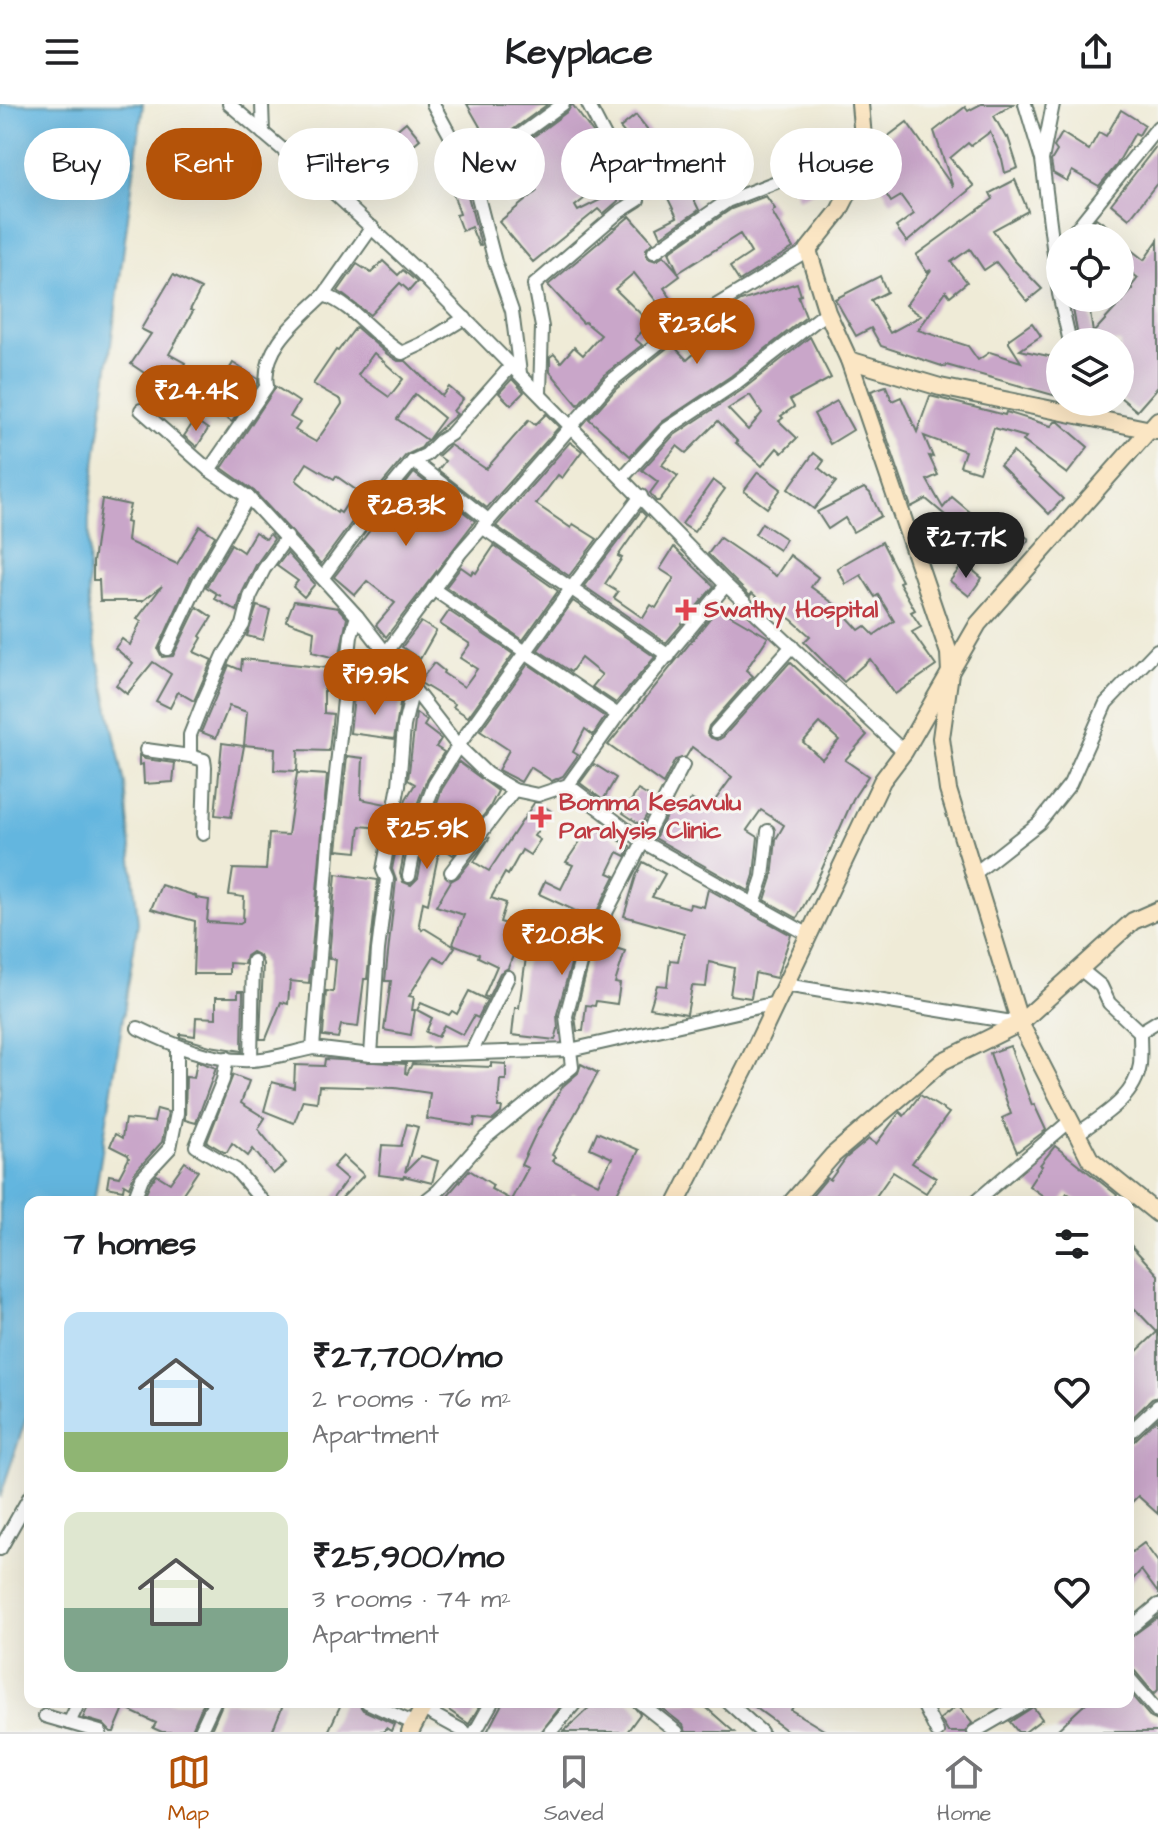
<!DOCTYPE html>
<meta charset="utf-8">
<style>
body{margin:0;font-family:"Architects Daughter",sans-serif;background:#f2f2f2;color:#202124;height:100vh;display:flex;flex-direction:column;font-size:30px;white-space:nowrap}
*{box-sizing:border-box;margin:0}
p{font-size:26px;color:#757577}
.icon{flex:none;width:44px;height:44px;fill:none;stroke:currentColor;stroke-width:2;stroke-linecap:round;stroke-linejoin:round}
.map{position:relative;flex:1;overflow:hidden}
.sheet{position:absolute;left:24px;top:1092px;width:1110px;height:512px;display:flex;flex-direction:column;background:#fff;border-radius:16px;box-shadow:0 8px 32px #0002}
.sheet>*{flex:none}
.hud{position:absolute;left:24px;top:24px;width:1110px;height:72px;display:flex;gap:16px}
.buttons{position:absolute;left:1046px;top:120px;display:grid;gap:16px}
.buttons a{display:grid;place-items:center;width:88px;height:88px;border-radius:50%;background:#fff;box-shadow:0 8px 32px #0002;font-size:40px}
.price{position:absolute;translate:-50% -68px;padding:0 18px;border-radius:28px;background:#b45309;color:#fff;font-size:26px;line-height:52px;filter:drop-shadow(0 2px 4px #0008)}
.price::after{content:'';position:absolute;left:50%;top:48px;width:24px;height:18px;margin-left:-12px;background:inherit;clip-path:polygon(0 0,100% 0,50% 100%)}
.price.current{background:#222;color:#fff}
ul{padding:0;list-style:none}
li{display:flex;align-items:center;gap:24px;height:200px;padding:0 40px}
li span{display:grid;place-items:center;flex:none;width:224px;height:160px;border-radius:16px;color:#555}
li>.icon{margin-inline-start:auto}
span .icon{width:96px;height:96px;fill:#fffc;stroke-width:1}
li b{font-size:34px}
h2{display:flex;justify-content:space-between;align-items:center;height:96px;padding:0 40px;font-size:34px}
.pill{padding:0 28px;border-radius:36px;background:#fff;box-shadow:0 8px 32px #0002;font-size:28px;line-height:72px}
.pill.current{background:#b45309;color:#fff}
header{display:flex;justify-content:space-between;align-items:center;height:104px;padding:0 40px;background:#fff;font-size:36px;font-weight:800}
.tab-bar{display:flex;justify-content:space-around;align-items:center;height:112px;border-top:2px solid #e0e0e0;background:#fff;font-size:22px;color:#757577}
.tab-bar a{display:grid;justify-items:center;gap:4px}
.tab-bar .current{color:#b45309}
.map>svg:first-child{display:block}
</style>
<header><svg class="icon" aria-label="menu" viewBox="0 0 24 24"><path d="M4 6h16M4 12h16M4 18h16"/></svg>Keyplace<svg class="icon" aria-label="share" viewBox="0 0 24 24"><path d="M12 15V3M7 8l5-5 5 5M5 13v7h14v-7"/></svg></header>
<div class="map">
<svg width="1158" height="1628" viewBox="0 0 1158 1628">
<rect width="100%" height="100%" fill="#f6f6f2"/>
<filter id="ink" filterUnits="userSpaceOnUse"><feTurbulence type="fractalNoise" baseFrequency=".0125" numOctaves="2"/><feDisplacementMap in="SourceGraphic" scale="16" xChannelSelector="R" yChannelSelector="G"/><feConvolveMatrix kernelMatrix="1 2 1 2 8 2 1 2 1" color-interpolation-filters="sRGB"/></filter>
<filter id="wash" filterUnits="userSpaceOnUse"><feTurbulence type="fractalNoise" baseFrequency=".006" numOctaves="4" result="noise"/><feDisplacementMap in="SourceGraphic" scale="32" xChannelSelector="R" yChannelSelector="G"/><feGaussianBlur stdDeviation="1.8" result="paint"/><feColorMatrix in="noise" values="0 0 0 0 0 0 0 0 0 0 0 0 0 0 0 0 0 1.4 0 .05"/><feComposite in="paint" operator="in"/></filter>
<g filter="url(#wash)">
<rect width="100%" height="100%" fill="#efebd7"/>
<polygon fill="#64b6df" stroke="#427a8a" stroke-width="2" points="0,0 143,0 89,406 88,508 125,680 138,819 94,1098 30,1098 30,1302 0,1394"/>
<g id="blocks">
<g fill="#c9a6c9" fill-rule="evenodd">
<polygon points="467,0 548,0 473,55 468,45 487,35"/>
<polygon points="572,0 593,29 599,40 595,43 609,61 606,64 612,73 575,102 578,107 622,85 625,91 603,110 598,105 533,158 499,118 537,87 510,50 568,7"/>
<polygon points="981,0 1013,0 994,12 1006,34 1008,33 1018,64 1005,69 1002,55 990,28 971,42 968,39 950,54 974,82 907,138 896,123 914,110 901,92 891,98 876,74 886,68 876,53 875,42 907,18 953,83 934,27 965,3 968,7"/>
<polygon points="1121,6 1145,21 1139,31 1135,29 1116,62 1099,82 1072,67 1067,77 1053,69 1051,57 1057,47 1054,43 1062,29 1089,46 1099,28 1106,32"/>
<polygon points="636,11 657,37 641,49 620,24"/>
<polygon points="406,18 420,35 407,46 393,29"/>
<polygon points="1158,40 1158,78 1129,115 1111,100"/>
<polygon points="448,46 462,72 468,92 481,141 479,142 471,123 462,127 456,111 460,110 452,86 454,85 438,52"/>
<polygon points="675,56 699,106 661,132 657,123 677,113 663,84 646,92 638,77"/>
<polygon points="824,62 831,82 798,94 791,74"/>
<polygon points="1015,76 1028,107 993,126 1015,157 1042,185 1027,197 996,158 984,166 970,145 951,158 967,178 950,192 946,187 918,226 968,242 978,256 990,248 1021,258 1009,239 1009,235 1032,219 1041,232 1020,246 1053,253 1051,264 1060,267 1060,293 946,261 945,263 881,242 871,224 856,232 835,195 880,172 887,188 871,196 890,229 921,212 906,201 931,166 927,168 916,151 993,95 990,89"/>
<polygon points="766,92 775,105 772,108 793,144 739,177 730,163 751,149 740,130 678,169 680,172 664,184 678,204 668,212 634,169 615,185 650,219 635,235 642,241 604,271 578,301 550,268 550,253 554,250 561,258 574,243 583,251 601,231 585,218 583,219 548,181 630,112 653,138 646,145 647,154 656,157 664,152 678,168 669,148 731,105"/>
<polygon points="1096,114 1106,121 1104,124 1117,134 1081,134"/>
<polygon points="1158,136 1158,283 1137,307 1120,293 1120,274 1128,265 1120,258 1120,238 1079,238 1071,194 1088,194 1093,229 1133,185 1131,183 1138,174 1120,160 1120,137 1144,156"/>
<polygon points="383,157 398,171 403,166 417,178 409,187 400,179 370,211 338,187 357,160 371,169"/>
<polygon points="173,171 201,185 190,206 193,207 169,250 185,259 171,287 131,260 151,230 141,225"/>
<polygon points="797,179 801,191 798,192 806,213 731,272 662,318 630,352 589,315 616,285 672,240 687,256 697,247 684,232 741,197"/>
<path d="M356,223L387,250L398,257H406L442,292L449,283L463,295L453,307L457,310L427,337L444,314L415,290L397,315L427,336L421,344L406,351L366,399L321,460L254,387L222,364L276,283L299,298L290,313L300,319L295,326L316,338L342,300L341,296L313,280L336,246L338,247ZM374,249L403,275L389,293L358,271ZM307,359L334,375L336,372L356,386L341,409L338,407L337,409L296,376Z"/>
<path d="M810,233L831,274L790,296L794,303L781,312L783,314L779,317L797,334L782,349L777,344L762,362L736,339L738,338L718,317L686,349L677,342L662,361L678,372L659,397H656L650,389L658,378L642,366L673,332L742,286ZM750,291L762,309L748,326L728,305Z"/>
<polygon points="233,259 258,275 258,279 232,318 210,304 226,278 223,276"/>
<polygon points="512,275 524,288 511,301 499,289"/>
<polygon points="886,282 892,297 901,293 917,328 930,292 1005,311 1006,308 1051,322 1055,318 1059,318 1088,343 1067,370 1023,337 1026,333 994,324 979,368 960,362 965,347 924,332 933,353 929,352 938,371 927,376 943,404 952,393 976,413 964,427 926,395 911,403 871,287"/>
<polygon points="837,297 853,326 830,340 814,310"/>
<polygon points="546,310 559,323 487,404 438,366 445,357 438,352 450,341 486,365 529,316 535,321"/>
<polygon points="195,316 208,325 197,343 184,332"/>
<polygon points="570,338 582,347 562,374 558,371 536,400 571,424 573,420 597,435 569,472 496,422"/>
<polygon points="1013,348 1063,395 1049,410 1000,361"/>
<polygon points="814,349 824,357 819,364 836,378 814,405 788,385"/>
<polygon points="758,368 781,385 767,404 744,387"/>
<polygon points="414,369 475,417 386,533 376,521 395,499 367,477 355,491 334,473"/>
<polygon points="713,376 725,385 694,428 682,420"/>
<polygon points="864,384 870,389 881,412 853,428 845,414 828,425 817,408"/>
<polygon points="102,395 130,401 126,418 129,419 127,437 177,460 200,422 215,432 191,473 158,545 162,553 173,552 197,503 212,513 200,532 202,534 194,548 212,556 194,597 178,588 170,604 156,597 171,570 153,558 127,590 116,581 133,559 115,544 122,535 130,541 141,517 137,515 162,482 142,497 100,497 99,476 93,476 93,458"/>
<polygon points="641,407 646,412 618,452 622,454 605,480 618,488 614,494 643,514 651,501 656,504 674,474 660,465 674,443 714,482 666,539 584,482"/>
<polygon points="762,419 786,435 779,446 755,430"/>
<polygon points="1008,420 1029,435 1016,453 994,437"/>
<polygon points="255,428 266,435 270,430 274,435 256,461 242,489 237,507 215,495 216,490 221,492 206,483 231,440 243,448"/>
<polygon points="720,434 776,472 790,451 818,473 811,483 837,502 859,526 865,522 874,531 894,517 878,491 875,493 861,471 846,480 837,464 882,438 902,477 899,478 915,506 911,508 921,523 912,528 936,562 895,590 870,555 844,578 804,538 810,532 792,516 771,502 769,504 752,489 750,492 708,450"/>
<polygon points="494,442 558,487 523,536 446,483 461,463 471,470 473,467 476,469"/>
<polygon points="287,449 315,480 304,493 293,483 298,477 277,462"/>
<polygon points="964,459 982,474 969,492 950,477"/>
<polygon points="294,497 338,504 347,514 339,555 312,548 314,527 286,517"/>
<polygon points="573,497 655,553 616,599 592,583 602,571 581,554 571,568 538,546"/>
<polygon points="257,502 270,506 263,536 247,532"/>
<path d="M718,504L768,533L746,566L753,572L709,622L707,629L711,634L718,636L723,633L790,558L867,631L845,656L868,672L853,695L814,783L797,814L765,796L772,774L776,735L784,721L761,706L747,726L758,733L754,771L749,787L655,734L670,705L680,711L691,695L708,706L732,673L692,643L686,653L675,656L663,680L608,641ZM820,619L839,636L822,655L803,638Z"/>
<polygon points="449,507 513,550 468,613 453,603 455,600 419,578 434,559 444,567 443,569 464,583 477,565 460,554 470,540 440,520"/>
<polygon points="421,518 436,527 420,555 402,543"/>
<polygon points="242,555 338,565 336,588 324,586 324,609 333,610 329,647 298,646 297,667 274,666 275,644 244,641 247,608 229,602 216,634 201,628 229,561 241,566"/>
<polygon points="528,560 605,613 593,631 585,625 573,648 578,651 563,672 552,677 530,663 521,678 498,666 509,646 480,627"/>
<polygon points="354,592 401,595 394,635 350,629"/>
<polygon points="416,609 427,617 424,622 441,635 436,643 444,648 426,678 410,718 400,770 403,778 411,781 418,774 428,723 442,685 459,658 498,687 490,703 453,751 440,742 428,800 423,798 419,820 422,826 424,824 455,843 445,858 434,852 409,892 414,893 412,906 415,906 411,931 384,926 391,877 385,877 396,776 392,765 406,695 415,680 408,676"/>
<polygon points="222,639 244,642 231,713 215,711"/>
<polygon points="139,651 145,655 175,659 173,678 144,680 143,660 139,661"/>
<polygon points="347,652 363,654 361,695 386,700 382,724 360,722 357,748 337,746"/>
<polygon points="594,660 616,674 603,696 580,679"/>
<polygon points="297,669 327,671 309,879 290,877 288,900 281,898 266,935 260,935 263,860 260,852 252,848 246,852 244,860 229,859 229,870 193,870 195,817 151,805 161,781 196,792 196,794 209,796 207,818 240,820 243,818 244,793 229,791 233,765 266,766 269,730 288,731"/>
<polygon points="638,686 655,696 641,721 623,709"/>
<polygon points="534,699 540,700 551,707 534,732 540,736 530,751 522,746 508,771 505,769 491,794 506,799 500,818 524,825 508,864 500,869 488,894 484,892 497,862 478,853 479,850 453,840 464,811 436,802 451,777 458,773 490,733 474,758 489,767"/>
<polygon points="591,721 630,742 626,752 618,748 608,769 615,772 593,815 539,790 545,777 561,785 573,761 566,758"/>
<polygon points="643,758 665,770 652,793 689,804 690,800 704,803 708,785 791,831 776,874 755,869 751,894 730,891 734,864 709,858 706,883 692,882 687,910 650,904 657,881 667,882 670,856 678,857 684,829 624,812 636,772"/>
<polygon points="336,770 378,776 367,875 364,875 358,923 341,921 338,934 323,932 326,887 333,888 336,855 329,854"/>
<polygon points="532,810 586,828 583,834 625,847 615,879 620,880 617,900 596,897 595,902 586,901 583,927 577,927 575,913 591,850 585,844 575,846 557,910 558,925 555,936 512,931 515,904 519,904"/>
<polygon points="238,887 243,887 242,947 210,942 180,933 180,930 195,932 196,913 216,914 216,893 238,893"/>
<polygon points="469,887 487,896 478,914 474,912 463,931 444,921 438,933 426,928 432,914 417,906 421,899 449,911 452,907 457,910"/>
<polygon points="1010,942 1032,1001 1034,1000 1046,1026 1017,1048 1002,1014 1011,1010 990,949"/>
<polygon points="325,955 406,960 405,969 407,970 412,960 491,963 491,959 506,960 506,976 500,976 498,1003 502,1003 501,1009 493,1016 475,1014 474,1022 427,1015 430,989 395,984 319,982 317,998 303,996 294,1019 264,1007 272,978 294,984 295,961 324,962"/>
<polygon points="197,957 216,964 196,1019 185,1016 186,973 194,974"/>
<polygon points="581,960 598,969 552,1051 555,1053 552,1057 598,1080 612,1054 590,1044 597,1028 639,1046 617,1089 634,1098 592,1098 573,1089 568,1098 442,1098 469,1066 493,1081 491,1085 511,1096 528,1064 521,1061 536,1029 563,982 578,969"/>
<polygon points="233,971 249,977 241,999 265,1014 258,1025 286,1059 273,1070 253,1045 248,1052 232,1039 227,1048 224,1048 207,1038"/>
<polygon points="920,991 949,1009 912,1059 936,1074 926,1089 893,1068 872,1098 807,1098 827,1074 830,1076 846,1054 869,1035 876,1040 900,1008 904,1012"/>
<polygon points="157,1005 168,1008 162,1038 135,1068 129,1083 124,1080 123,1086 107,1083 109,1071 119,1073 129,1054 128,1051 110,1042 115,1030 122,1034 125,1015 154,1018"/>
<polygon points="407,1020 418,1023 405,1068 421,1052 438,1057 432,1079 404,1072 403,1074 379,1071 382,1041 401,1042"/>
<polygon points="1055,1042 1117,1091 1113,1098 1080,1098 1067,1089 1061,1098 1052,1098 1029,1082 1042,1062 1040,1061"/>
<polygon points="343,1052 364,1071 338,1098 333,1094 347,1075 333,1063"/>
<polygon points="185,1058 198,1067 177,1098 152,1098 144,1093 150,1079 157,1071 170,1079"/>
<polygon points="1128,1138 1158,1171 1158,1293 1152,1295 1128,1318 1128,1243 1134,1250 1157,1228 1135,1205 1128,1211"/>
<polygon points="1158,1314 1158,1410 1138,1392 1128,1402 1128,1339 1134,1337"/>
<polygon points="1144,1439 1158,1458 1158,1489 1141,1466 1128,1481 1128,1451"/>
<polygon points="1158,1513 1158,1586 1154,1590 1135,1567 1128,1564 1128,1535"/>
<polygon points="1128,1587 1151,1614 1158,1617 1158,1628 1055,1628 1087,1598 1128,1598"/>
<polygon points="90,1598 204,1598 191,1628 162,1628 153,1624 156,1619 124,1604 114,1628 111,1628 103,1620 83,1614"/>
<polygon points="223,1598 284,1598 272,1628 210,1628"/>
<polygon points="342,1598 358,1599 363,1606 394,1620 391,1627 386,1624 384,1628 328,1628"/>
<polygon points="437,1598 482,1598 469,1620"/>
<polygon points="503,1598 564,1598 541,1628 487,1628"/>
<polygon points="595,1598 630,1598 640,1610 627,1628 563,1628"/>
<polygon points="654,1598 700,1598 734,1628 686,1628 683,1621"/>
<polygon points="748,1598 796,1598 791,1606 827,1628 789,1628"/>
<polygon points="958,1601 972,1619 965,1628 948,1628 940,1615"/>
<polygon points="1033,1603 1042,1615 1025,1628 1018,1628 1010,1618"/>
</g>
</g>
</g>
<g filter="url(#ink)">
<use href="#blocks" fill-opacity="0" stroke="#687a6d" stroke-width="2"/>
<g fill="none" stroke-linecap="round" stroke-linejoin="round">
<g stroke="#687a6d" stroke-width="16">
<g id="street">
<polyline points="229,0 334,89 420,169 726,481 904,648"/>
<polyline points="262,0 263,29"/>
<polyline points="433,0 470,68 477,89 495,158 512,207 520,269"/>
<polyline points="1025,0 1041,53"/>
<polyline points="1053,0 1042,56 1059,190 1070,238"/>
<polyline points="470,68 563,0"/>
<polyline points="1069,134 1158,23"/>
<polyline points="654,148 727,97 776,78"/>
<polyline points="324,191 372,123"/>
<polyline points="540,289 542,223 534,181 619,108 638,96 588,0"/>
<polyline points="1085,298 1089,315"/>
<polyline points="141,306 209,366 248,393 357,512 351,532 330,725 313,944 371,951 413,951 570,946 776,899"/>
<polyline points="413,357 488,416"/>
<path d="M209,366L267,282C261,244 299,215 324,191C355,202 374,233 402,249L426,238L465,214"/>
<polyline points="623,373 667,325 736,279 827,208"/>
<polyline points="482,423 669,552"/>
<polyline points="323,473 373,405 413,357 426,351 440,337 451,330 512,261"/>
<polyline points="433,485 618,611"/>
<polyline points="357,512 458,642 487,670 514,686 538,691 568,681 618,611 726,481"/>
<polyline points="167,545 199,477 248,393"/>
<polyline points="386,549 461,448 610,278 674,227 808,146"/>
<polyline points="716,627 792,542"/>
<polyline points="146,646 190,652"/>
<polyline points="568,681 643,738 809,831"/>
<polyline points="203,730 205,663 204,656 190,652 190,631 204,596 224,551 243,521 250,493 264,465 287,433"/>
<polyline points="451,768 514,686"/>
<polyline points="974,770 1039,719 1070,680 1106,599 1157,546"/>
<polyline points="409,772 419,721 434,681 458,642 570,486 641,392"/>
<polyline points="754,800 763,773 768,727"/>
<polyline points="597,826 683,661"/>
<polyline points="1080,865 1101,882 1109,899 1140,928 1158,917"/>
<polyline points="785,881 1018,919"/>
<path d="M138,924C173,941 212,958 252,956C272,955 293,948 313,944"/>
<polyline points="471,949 508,873"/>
<polyline points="371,951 378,846 387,775 383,766 399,681 404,622 413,584"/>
<polyline points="227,954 223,976 196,1042 236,1066 263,1098"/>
<polyline points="251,956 253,857"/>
<path d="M1077,1030C1102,1012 1135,994 1140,961C1141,950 1140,939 1140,928"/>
<polyline points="133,1098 142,1074 170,1044 177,1009 177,942"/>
<polyline points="424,1098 438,1087 485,1034 572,963 566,912 582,852"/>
<polyline points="975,1098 1070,1017"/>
<polyline points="1128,1330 1158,1302"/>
<polyline points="0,1445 30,1392"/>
<polyline points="1128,1526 1158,1501"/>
<polyline points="1128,1573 1158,1608"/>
<polyline points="367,1598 415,1620"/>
<polyline points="639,1598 677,1628"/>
<polyline points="728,1598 761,1628"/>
<polyline points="922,1598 937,1628"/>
<polyline points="423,1605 465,1628"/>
<polyline points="45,1612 100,1628"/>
<polyline points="69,1619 79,1598"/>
<polyline points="200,1628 214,1598"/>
<polyline points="475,1628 492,1598"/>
<polyline points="550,1628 576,1598"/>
<polyline points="974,1628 1026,1598"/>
</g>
</g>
<g stroke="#687a6d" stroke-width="20">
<g id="secondary">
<polyline points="860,0 865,56 839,107 808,146 827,208 849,256 949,549 950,569 941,634 948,686 1020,919 1090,1055 1158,1110"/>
<polyline points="849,256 940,283 1156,327"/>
<polyline points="677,1098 746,963 882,677 904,648 978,520 1158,316"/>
<polyline points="792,1098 833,1051 943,957 1020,919 1133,817 1158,806"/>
<polyline points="410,1628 426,1598"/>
</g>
</g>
<use href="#street" stroke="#fff" stroke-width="12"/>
<use href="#secondary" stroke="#fbe6c4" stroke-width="16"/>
</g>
</g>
<g fill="#e0444e" stroke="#f6f6f2" stroke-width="3">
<path d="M682 494h8v8h8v8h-8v8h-8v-8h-8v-8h8z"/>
<path d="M537 701h8v8h8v8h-8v8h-8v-8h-8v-8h8z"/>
</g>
<g text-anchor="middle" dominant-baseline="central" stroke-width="6" stroke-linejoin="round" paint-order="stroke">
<g font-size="24" font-weight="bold" fill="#be3a42" stroke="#f6f6f2" text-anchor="start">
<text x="704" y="506">Swathy Hospital</text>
<text x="559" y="699">Bomma Kesavulu<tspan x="559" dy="28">Paralysis Clinic</tspan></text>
</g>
</g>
</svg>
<div class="buttons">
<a><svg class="icon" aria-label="locate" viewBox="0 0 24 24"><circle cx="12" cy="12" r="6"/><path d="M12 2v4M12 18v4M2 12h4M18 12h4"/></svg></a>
<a><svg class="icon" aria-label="layers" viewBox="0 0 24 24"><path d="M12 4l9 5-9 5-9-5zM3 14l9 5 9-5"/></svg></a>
</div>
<b class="price" style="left:697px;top:262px">₹23.6K</b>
<b class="price" style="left:196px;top:329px">₹24.4K</b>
<b class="price" style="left:406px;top:444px">₹28.3K</b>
<b class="price current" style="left:966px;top:476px">₹27.7K</b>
<b class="price" style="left:375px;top:613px">₹19.9K</b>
<b class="price" style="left:427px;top:767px">₹25.9K</b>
<b class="price" style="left:562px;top:873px">₹20.8K</b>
<div class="hud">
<a class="pill">Buy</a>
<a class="pill current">Rent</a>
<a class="pill">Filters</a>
<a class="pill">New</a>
<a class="pill">Apartment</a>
<a class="pill">House</a>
</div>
<section class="sheet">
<h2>7 homes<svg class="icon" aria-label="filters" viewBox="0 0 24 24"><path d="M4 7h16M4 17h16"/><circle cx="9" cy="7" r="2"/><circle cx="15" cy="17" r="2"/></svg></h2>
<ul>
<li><span style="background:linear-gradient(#bfe0f5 75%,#8fb573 0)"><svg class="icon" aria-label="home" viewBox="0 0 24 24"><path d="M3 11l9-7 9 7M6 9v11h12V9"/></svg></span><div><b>₹27,700/mo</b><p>2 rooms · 76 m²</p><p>Apartment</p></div><svg class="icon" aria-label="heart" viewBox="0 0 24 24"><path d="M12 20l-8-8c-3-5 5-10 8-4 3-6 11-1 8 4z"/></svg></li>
<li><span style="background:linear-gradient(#dfe7d0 60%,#7fa58c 0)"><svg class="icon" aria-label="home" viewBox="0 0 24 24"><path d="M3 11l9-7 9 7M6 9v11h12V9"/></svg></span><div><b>₹25,900/mo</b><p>3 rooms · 74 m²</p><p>Apartment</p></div><svg class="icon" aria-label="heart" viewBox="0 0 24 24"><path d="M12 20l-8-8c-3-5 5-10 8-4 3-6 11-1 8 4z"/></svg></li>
</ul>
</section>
</div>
<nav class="tab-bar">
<a class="current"><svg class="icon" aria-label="map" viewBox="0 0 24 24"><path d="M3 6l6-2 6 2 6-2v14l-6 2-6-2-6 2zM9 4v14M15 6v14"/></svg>Map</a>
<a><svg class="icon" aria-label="saved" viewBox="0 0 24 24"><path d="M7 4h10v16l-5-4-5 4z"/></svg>Saved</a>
<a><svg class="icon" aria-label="home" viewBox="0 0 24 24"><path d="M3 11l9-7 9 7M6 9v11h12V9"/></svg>Home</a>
</nav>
